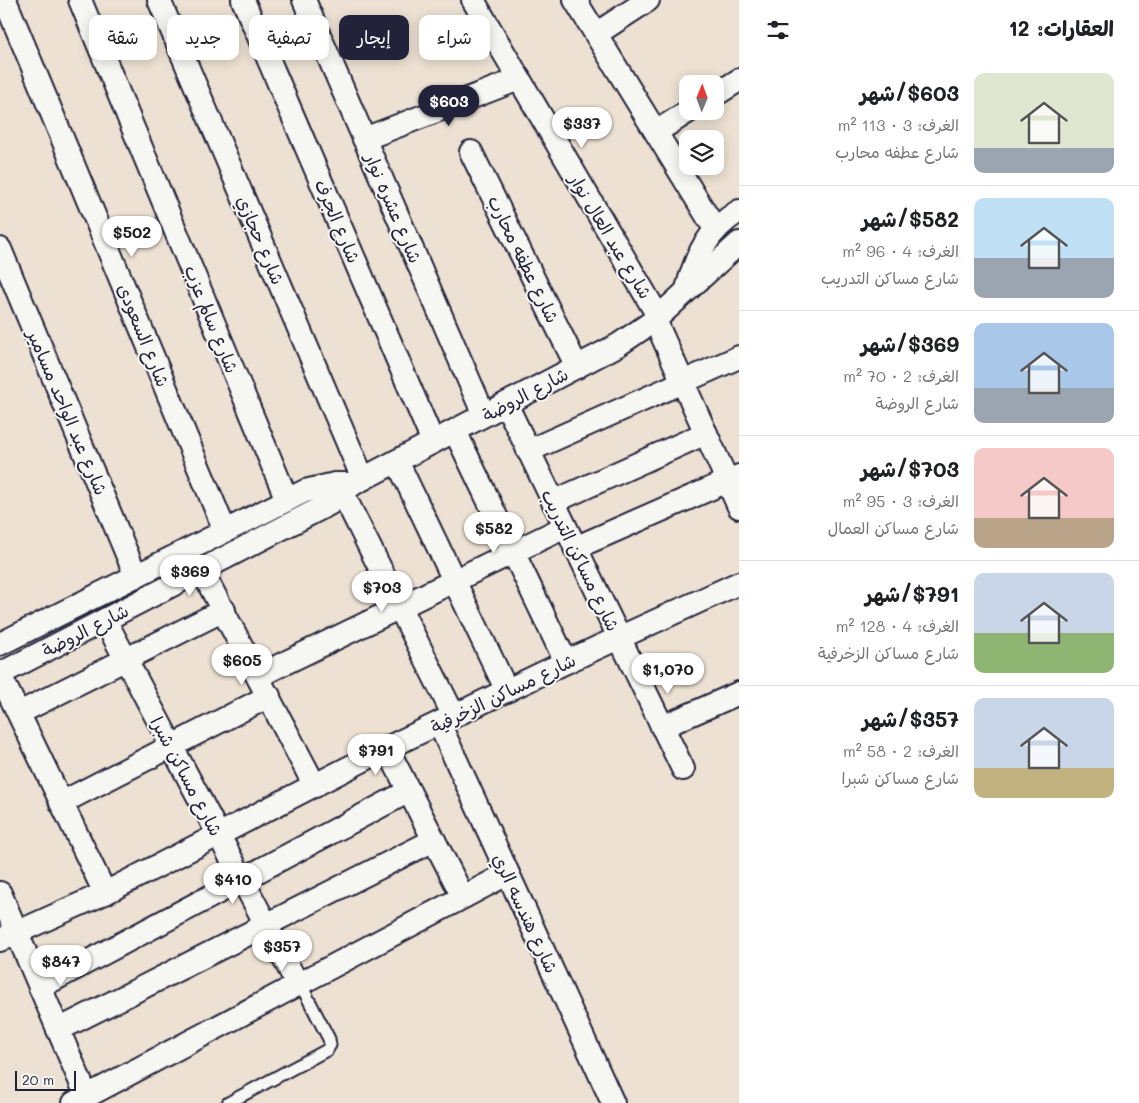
<!DOCTYPE html>
<html lang="ar">
<meta charset="utf-8">
<style>
body{margin:0;font-family:Mali,"Playpen Sans Arabic",sans-serif;background:#f6f6f6;color:#202124;direction:rtl;height:100vh;display:flex;flex-direction:column;font-size:19px;white-space:nowrap}
*{box-sizing:border-box;margin:0}
p{font-size:16px;color:#757577}
.icon{flex:none;width:28px;height:28px;fill:none;stroke:currentColor;stroke-width:2;stroke-linecap:round;stroke-linejoin:round}
.map{position:relative;flex:1;overflow:hidden;direction:ltr}
.panel{display:flex;flex-direction:column;background:#fff;width:400px}
.panel>*{flex:none}
.guide{position:absolute;left:15px;top:15px;width:475px;height:45px;direction:rtl;display:flex;gap:10px}
.needle{width:32px;rotate:1deg}
.buttons{position:absolute;left:679px;top:75px;display:grid;gap:10px}
.buttons a{display:grid;place-items:center;width:45px;height:45px;border-radius:10px;background:#fff;box-shadow:0 2px 12px #0003;font-size:25px}
.scale{position:absolute;left:15px;bottom:12px;width:61px;box-sizing:border-box;padding-left:5px;border:2px solid #22223b;border-top:0;font-size:14px;line-height:18px;white-space:nowrap;color:#22223b;-webkit-text-stroke:4px #f6f6f2;paint-order:stroke}
.price{position:absolute;translate:-50% -42px;padding:0 11px;border-radius:18px;background:#fff;color:#222;font-size:16px;line-height:32px;filter:drop-shadow(0 1px 2px #0008)}
.price::after{content:'';position:absolute;left:50%;top:30px;width:15px;height:11px;margin-left:-8px;background:inherit;clip-path:polygon(0 0,100% 0,50% 100%)}
.price.active{background:#22223b;color:#fff}
ul{padding:0;list-style:none}
li{display:flex;align-items:center;gap:15px;height:125px;padding:0 25px}
li+li{border-top:1px solid #e0e0e0}
li span{display:grid;place-items:center;flex:none;width:140px;height:100px;border-radius:10px;color:#555}
li>.icon{margin-inline-start:auto}
span .icon{width:60px;height:60px;fill:#fffc;stroke-width:1}
li b{font-size:21px}
h2{display:flex;justify-content:space-between;align-items:center;height:60px;padding:0 25px;font-size:21px}
.pill{padding:0 18px;border-radius:10px;background:#fff;box-shadow:0 2px 12px #0003;font-size:18px;line-height:45px}
.pill.active{background:#22223b;color:#fff}
main{display:flex;flex:1;min-height:0}
.map>svg:first-child{display:block}
</style>
<main>
<section class="panel">
<h2>العقارات: 12<svg class="icon" aria-label="filters" viewBox="0 0 24 24"><path d="M4 7h16M4 17h16"/><circle cx="9" cy="7" r="2"/><circle cx="15" cy="17" r="2"/></svg></h2>
<ul>
<li><span style="background:linear-gradient(#dfe7d0 75%,#9aa5b1 0)"><svg class="icon" aria-label="home" viewBox="0 0 24 24"><path d="M3 11l9-7 9 7M6 9v11h12V9"/></svg></span><div><b>$603/شهر</b><p>الغرف: 3 · 113 m²</p><p>شارع عطفه محارب</p></div></li>
<li><span style="background:linear-gradient(#bfe0f5 60%,#9aa5b1 0)"><svg class="icon" aria-label="home" viewBox="0 0 24 24"><path d="M3 11l9-7 9 7M6 9v11h12V9"/></svg></span><div><b>$582/شهر</b><p>الغرف: 4 · 96 m²</p><p>شارع مساكن التدريب</p></div></li>
<li><span style="background:linear-gradient(#a9c7e8 65%,#9aa5b1 0)"><svg class="icon" aria-label="home" viewBox="0 0 24 24"><path d="M3 11l9-7 9 7M6 9v11h12V9"/></svg></span><div><b>$369/شهر</b><p>الغرف: 2 · 70 m²</p><p>شارع الروضة</p></div></li>
<li><span style="background:linear-gradient(#f6c9c9 70%,#b9a48a 0)"><svg class="icon" aria-label="home" viewBox="0 0 24 24"><path d="M3 11l9-7 9 7M6 9v11h12V9"/></svg></span><div><b>$703/شهر</b><p>الغرف: 3 · 95 m²</p><p>شارع مساكن العمال</p></div></li>
<li><span style="background:linear-gradient(#c9d6e8 60%,#8fb573 0)"><svg class="icon" aria-label="home" viewBox="0 0 24 24"><path d="M3 11l9-7 9 7M6 9v11h12V9"/></svg></span><div><b>$791/شهر</b><p>الغرف: 4 · 128 m²</p><p>شارع مساكن الزخرفية</p></div></li>
<li><span style="background:linear-gradient(#c9d6e8 70%,#c2b280 0)"><svg class="icon" aria-label="home" viewBox="0 0 24 24"><path d="M3 11l9-7 9 7M6 9v11h12V9"/></svg></span><div><b>$357/شهر</b><p>الغرف: 2 · 58 m²</p><p>شارع مساكن شبرا</p></div></li>
</ul>
</section>
<div class="map">
<svg width="739" height="1103" viewBox="0 0 739 1103">
<rect width="100%" height="100%" fill="#ece1d2"/>
<filter id="ink" filterUnits="userSpaceOnUse"><feTurbulence type="fractalNoise" baseFrequency=".02" numOctaves="2"/><feDisplacementMap in="SourceGraphic" scale="10" xChannelSelector="R" yChannelSelector="G"/><feConvolveMatrix kernelMatrix="1 2 1 2 8 2 1 2 1" color-interpolation-filters="sRGB"/></filter>
<g filter="url(#ink)">
<g fill="none" stroke-linecap="round" stroke-linejoin="round">
<g stroke="#22223b" stroke-width="15">
<polyline id="lane" points="228,1103 327,1050 330,1045 329,1039 300,983"/>
</g>
<g stroke="#22223b" stroke-width="26">
<g id="street">
<polyline points="5,0 225,531"/>
<polyline points="80,0 287,500"/>
<polyline points="159,0 363,479"/>
<polyline points="243,0 433,442"/>
<polyline points="304,0 484,415"/>
<polyline points="473,0 658,316"/>
<polyline points="575,0 715,229"/>
<polyline points="596,34 648,0"/>
<polyline points="715,95 739,80"/>
<polyline points="656,132 689,111"/>
<polyline points="364,139 519,79"/>
<polyline points="471,152 577,367"/>
<polyline points="0,249 136,576"/>
<path d="M687,289C696,255 708,230 739,211"/>
<polyline points="655,320 739,507"/>
<polyline points="506,404 683,769"/>
<polyline points="455,431 566,662"/>
<polyline points="528,451 739,357"/>
<polyline points="397,461 507,691"/>
<polyline points="343,494 454,716"/>
<polyline points="553,502 706,433"/>
<polyline points="575,548 739,476"/>
<polyline points="201,569 315,786"/>
<polyline points="105,620 298,985"/>
<polyline points="0,644 305,491 335,484 353,484"/>
<polyline points="0,674 329,504 353,484 618,345 655,320 739,243"/>
<polyline points="0,675 105,893"/>
<polyline points="258,676 565,527"/>
<polyline points="19,713 224,610"/>
<polyline points="439,723 613,1103"/>
<polyline points="662,727 739,693"/>
<polyline points="387,748 463,897"/>
<polyline points="61,803 269,696"/>
<polyline points="0,893 87,1097"/>
<polyline points="0,940 105,893 387,748 566,662 739,583"/>
<polyline points="40,987 409,791"/>
<polyline points="58,1030 434,840"/>
<polyline points="74,1103 507,874"/>
</g>
</g>
<use href="#lane" stroke="#f6f6f2" stroke-width="11"/>
<use href="#street" stroke="#f6f6f2" stroke-width="22"/>
</g>
</g>
<g text-anchor="middle" dominant-baseline="central" stroke-width="4" stroke-linejoin="round" paint-order="stroke">
<g font-size="18" fill="#22223b" stroke="#f6f6f2">
<text transform="translate(394 208) rotate(67)">شارع عشره نوار</text>
<text transform="translate(338 221) rotate(67)">شارع الجرف</text>
<text transform="translate(611 236) rotate(59)">شارع عبد العال نوار</text>
<text transform="translate(261 240) rotate(67)">شارع حجازي</text>
<text transform="translate(524 259) rotate(64)">شارع عطفه محارب</text>
<text transform="translate(212 319) rotate(68)">شارع سالم عزب</text>
<text transform="translate(144 335) rotate(68)">شارع السعودى</text>
<text transform="translate(525 394) rotate(-28)">شارع الروضة</text>
<text transform="translate(68 412) rotate(67)">شارع عبد الواحد مسامير</text>
<text transform="translate(581 560) rotate(64)">شارع مساكن التدريب</text>
<text transform="translate(85 630) rotate(-27)">شارع الروضة</text>
<text transform="translate(503 693) rotate(-26)">شارع مساكن الزخرفية</text>
<text transform="translate(187 776) rotate(62)">شارع مساكن شبرا</text>
<text transform="translate(526 913) rotate(65)">شارع هندسه الري</text>
</g>
</g>
</svg>
<div class="buttons">
<a><svg class="needle" viewBox="-14 -14 28 28"><path d="M0-13l5 13h-10z" fill="#e53935"/><path d="M0 13l5-13h-10z" fill="#757577"/></svg></a>
<a><svg class="icon" aria-label="layers" viewBox="0 0 24 24"><path d="M12 4l9 5-9 5-9-5zM3 14l9 5 9-5"/></svg></a>
</div>
<div class="scale">20 m</div>
<b class="price active" style="left:449px;top:127px">$603</b>
<b class="price" style="left:582px;top:149px">$337</b>
<b class="price" style="left:132px;top:258px">$502</b>
<b class="price" style="left:494px;top:554px">$582</b>
<b class="price" style="left:190px;top:597px">$369</b>
<b class="price" style="left:382px;top:613px">$703</b>
<b class="price" style="left:242px;top:686px">$605</b>
<b class="price" style="left:668px;top:695px">$1,070</b>
<b class="price" style="left:376px;top:776px">$791</b>
<b class="price" style="left:233px;top:905px">$410</b>
<b class="price" style="left:282px;top:972px">$357</b>
<b class="price" style="left:61px;top:987px">$847</b>
<div class="guide">
<a class="pill">شراء</a>
<a class="pill active">إيجار</a>
<a class="pill">تصفية</a>
<a class="pill">جديد</a>
<a class="pill">شقة</a>
</div>
</div>
</main>
